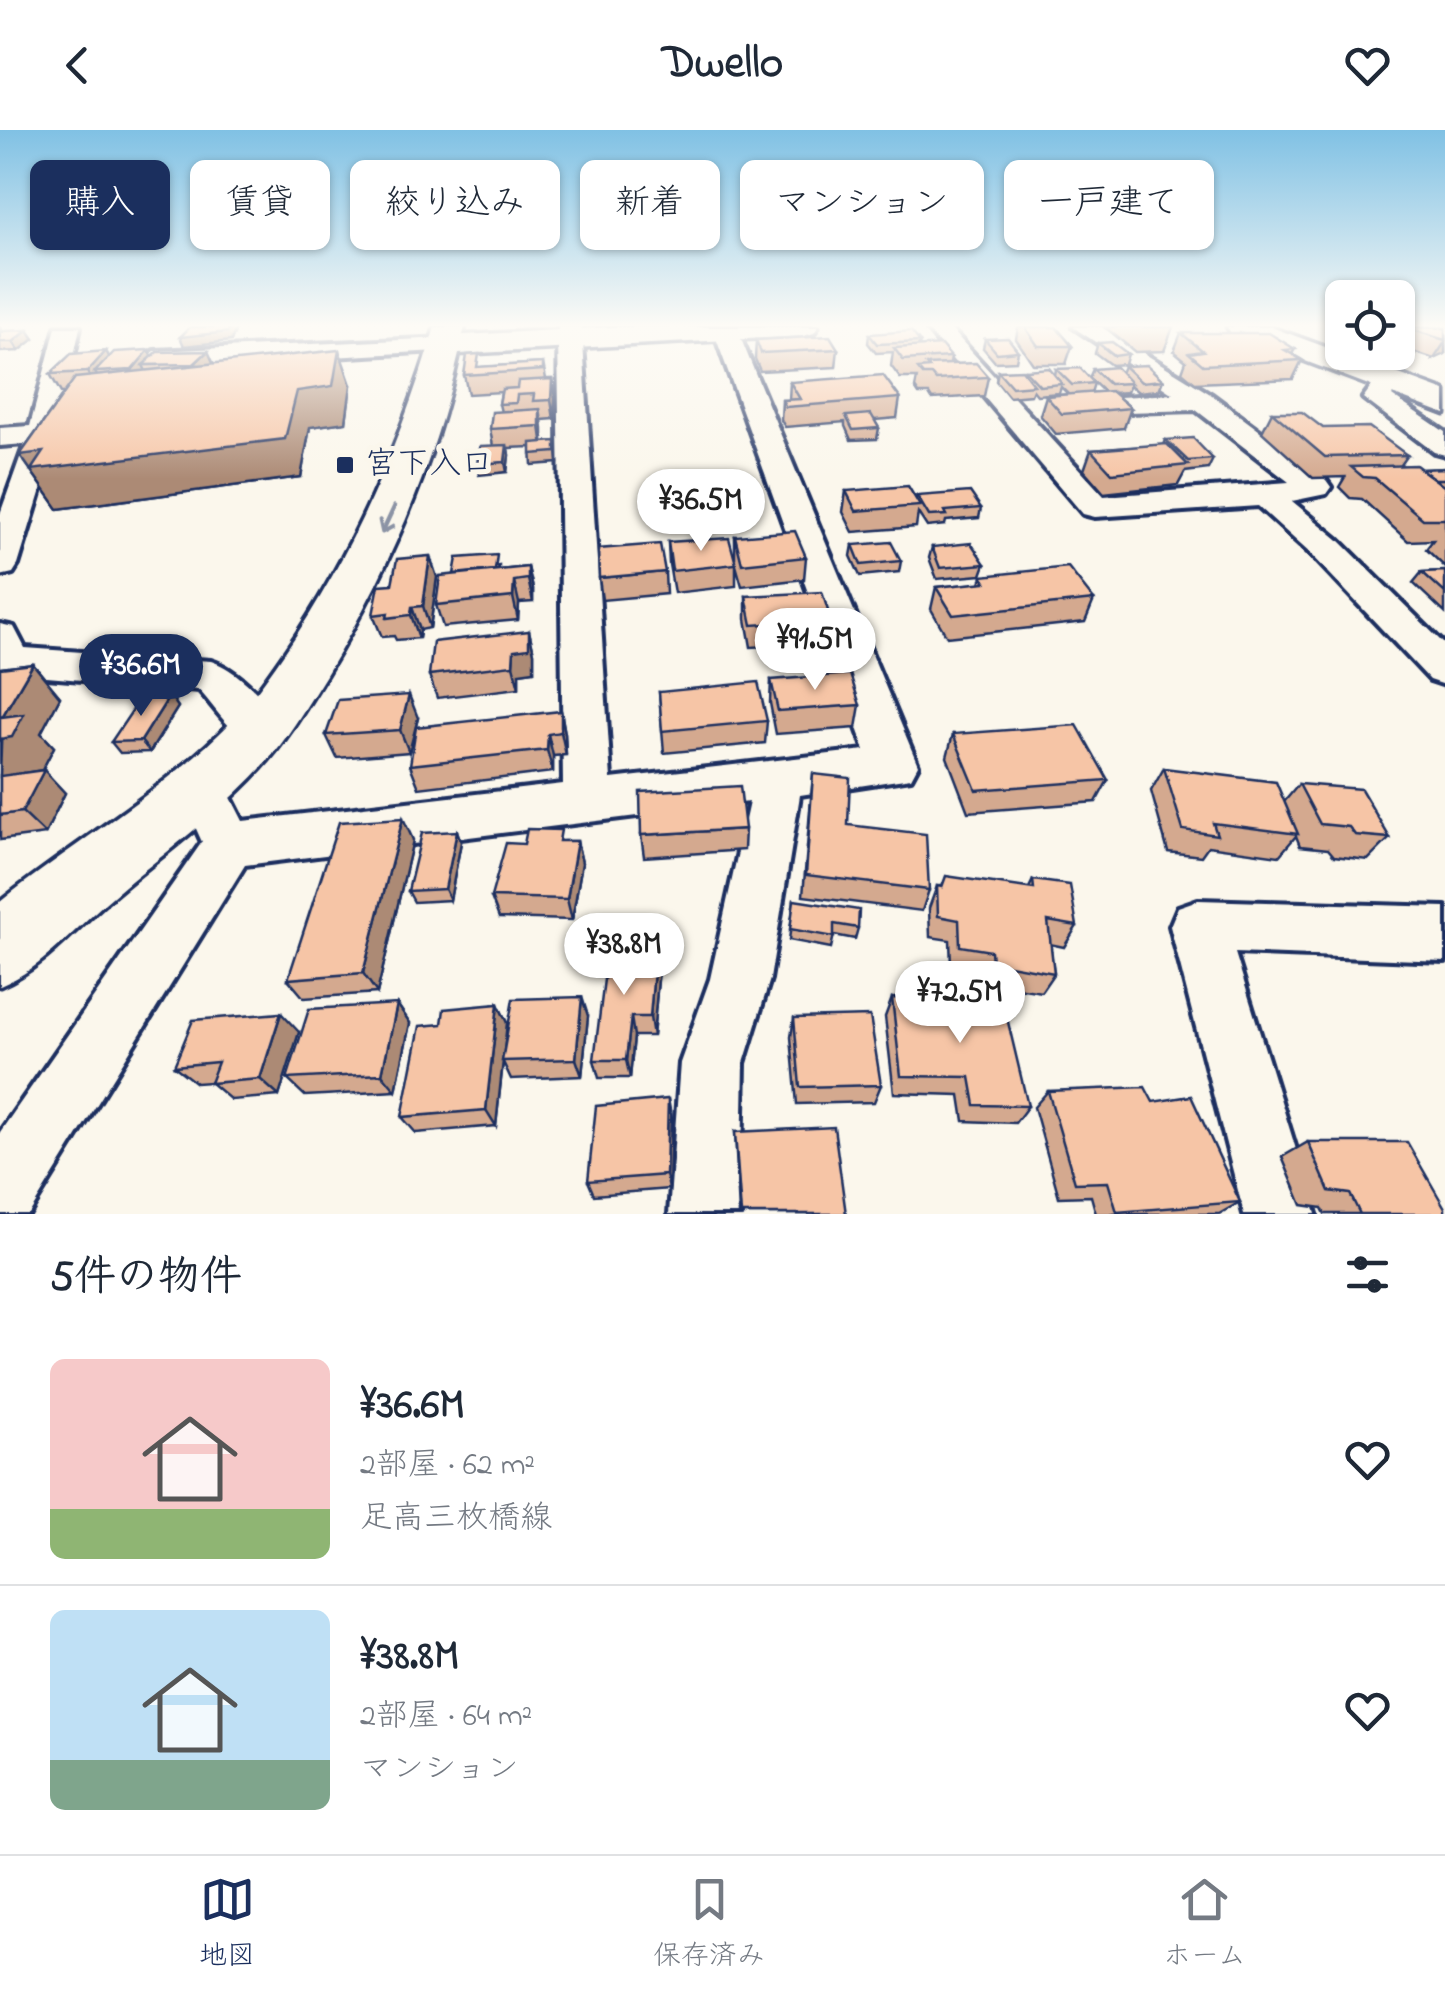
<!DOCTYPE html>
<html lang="ja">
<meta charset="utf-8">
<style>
body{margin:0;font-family:"Indie Flower","Klee One",sans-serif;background:#f6f6f7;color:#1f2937;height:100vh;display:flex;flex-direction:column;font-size:38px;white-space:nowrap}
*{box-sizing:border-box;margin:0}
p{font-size:32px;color:#747a83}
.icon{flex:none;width:55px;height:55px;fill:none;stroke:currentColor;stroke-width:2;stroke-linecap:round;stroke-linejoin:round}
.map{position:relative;height:1084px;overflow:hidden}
.details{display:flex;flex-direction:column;background:#fff;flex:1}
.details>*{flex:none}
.hud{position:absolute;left:30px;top:30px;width:1385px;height:90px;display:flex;gap:20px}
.buttons{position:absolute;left:1325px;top:150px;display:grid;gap:20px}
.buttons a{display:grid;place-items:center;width:90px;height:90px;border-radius:15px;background:#fff;box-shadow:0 2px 8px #0004;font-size:50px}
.price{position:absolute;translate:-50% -85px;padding:0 22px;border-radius:35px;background:#fff;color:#222;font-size:32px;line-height:65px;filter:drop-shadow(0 2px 5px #0008)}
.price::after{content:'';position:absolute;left:50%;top:60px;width:30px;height:22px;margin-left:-15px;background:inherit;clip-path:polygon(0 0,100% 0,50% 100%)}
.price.active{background:#1b2f5e;color:#fff}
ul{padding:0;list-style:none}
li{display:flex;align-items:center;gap:30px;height:250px;padding:0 50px}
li+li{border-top:2px solid #e0e1e3}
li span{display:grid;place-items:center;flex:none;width:280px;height:200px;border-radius:15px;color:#555}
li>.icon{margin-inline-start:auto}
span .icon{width:120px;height:120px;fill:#fffc;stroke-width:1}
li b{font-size:42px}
h2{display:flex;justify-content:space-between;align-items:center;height:120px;padding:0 50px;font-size:42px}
.chip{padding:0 35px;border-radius:15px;background:#fff;box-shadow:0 2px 8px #0004;font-size:35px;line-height:90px}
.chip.active{background:#1b2f5e;color:#fff}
header{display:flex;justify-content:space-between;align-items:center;height:130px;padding:0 50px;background:#fff;font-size:45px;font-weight:800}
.tab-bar{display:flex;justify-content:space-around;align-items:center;height:140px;border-top:2px solid #e0e1e3;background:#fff;font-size:28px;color:#747a83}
.tab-bar a{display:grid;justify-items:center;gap:5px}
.tab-bar .active{color:#1b2f5e}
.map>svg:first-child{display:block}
</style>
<header><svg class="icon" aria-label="back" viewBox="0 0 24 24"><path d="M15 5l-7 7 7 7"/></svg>Dwello<svg class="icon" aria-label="heart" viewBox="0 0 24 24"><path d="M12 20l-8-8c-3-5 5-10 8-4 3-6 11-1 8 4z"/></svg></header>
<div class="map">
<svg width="1445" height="1084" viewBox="0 0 1445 1084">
<rect width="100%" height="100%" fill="#fbf7ec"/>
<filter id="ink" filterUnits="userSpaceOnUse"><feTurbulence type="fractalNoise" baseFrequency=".01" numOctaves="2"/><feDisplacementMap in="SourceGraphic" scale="20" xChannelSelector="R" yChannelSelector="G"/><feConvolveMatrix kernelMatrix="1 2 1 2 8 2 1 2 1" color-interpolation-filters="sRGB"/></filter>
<g filter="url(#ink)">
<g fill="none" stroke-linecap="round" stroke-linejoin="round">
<g stroke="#1b2f5e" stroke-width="8">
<g id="street">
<polygon points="56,197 80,197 58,304 18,435 13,443 0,446 0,384 25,314 0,316 0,298 30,296"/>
<polygon points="558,197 582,197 611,649 865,620 712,197 736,197 918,635 911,648 800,665 770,849 744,933 741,1084 669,1084 680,933 710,849 749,672 245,735 29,1084 0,1084 0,1002 202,712 176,654 183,640 200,635 217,640 243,691 563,654"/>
<polygon points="925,197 949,197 1104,366 1289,352 1196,280 1057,284 1053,278 1067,270 1173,264 1073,197 1101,197 1212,265 1326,350 1331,357 1326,364 1292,371 1338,409 1445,515 1445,555 1430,550 1312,425 1258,376 1095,387 1083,384"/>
<polygon points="446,208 458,215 455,220 154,237 141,229 154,221"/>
<polygon points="1389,243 1402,251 1392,266 1445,302 1445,325 1434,322 1363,268 1380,245"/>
<path d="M0,494L14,497L25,518L211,531C238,539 270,574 284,599L277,611C240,623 222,585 199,560L0,543Z"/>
<polygon points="1198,770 1445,777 1445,831 1235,823 1316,1084 1244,1084 1170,796 1178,777"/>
</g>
</g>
<g stroke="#1b2f5e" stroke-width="7">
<path id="secondary" d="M435,197H465L463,205L613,197H818L814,203L803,206L459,224C433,339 387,444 326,545C306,577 287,610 261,638C217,686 161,725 112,767C76,797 44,838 0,856V772C71,715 152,668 218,605C244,581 265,551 285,522C354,422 400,313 435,197Z"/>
</g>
<g stroke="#1b2f5e" stroke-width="7">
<polygon id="primary" points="1227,197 1271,197 1445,261 1445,284 1231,203"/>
</g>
<use href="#street" fill="#fbf7ec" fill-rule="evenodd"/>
<use href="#secondary" fill="#fbf7ec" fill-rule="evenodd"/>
<use href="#primary" fill="#fbf7ec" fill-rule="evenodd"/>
</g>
<g fill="#d4a98f" stroke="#1b2f5e" stroke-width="2.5">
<polygon points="0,197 3,202 28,200 34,209 19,221 0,222"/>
<polygon points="1018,197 1056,197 1072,216 1066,234 1033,234 1016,209"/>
<polygon points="1105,197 1173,197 1164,221 1135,222"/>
<polygon points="1398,197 1445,198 1445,224 1434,229 1398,217"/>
<polygon points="1181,203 1295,219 1292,224 1302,230 1293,249 1195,253 1182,242 1186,231 1174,221"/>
<polygon points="869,204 920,212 919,216 951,227 950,234 988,247 984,266 932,269 929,264 919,264 915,258 917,248 900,248 891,236 893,222 876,223 868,213"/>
<polygon points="985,209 1018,221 1016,231 995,232 983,218"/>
<polygon points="756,210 838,219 836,237 760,241 755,229"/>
<polygon points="1098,213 1128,224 1125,234 1111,235 1095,223"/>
<polygon points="149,220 153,227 214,233 351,255 346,292 310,297 301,347 58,379 20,325 64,263 61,263 50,244 106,221 109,227"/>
<polygon points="543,233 546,249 552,249 555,268 554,289 542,290 543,312 556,311 558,333 532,335 531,317 508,318 509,325 507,342 479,345 477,334 493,316 490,299 501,282 499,274 501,262 468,264 464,245 482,237"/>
<polygon points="1124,236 1163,250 1159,260 1138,262 1130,255 1127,262 1113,263 1131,278 1124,298 1056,304 1040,285 1046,266 1068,264 1061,257 1059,263 1037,265 1033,260 1031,265 1009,267 996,251 998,241 1025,243 1025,240 1055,245 1056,239 1094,253 1091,263 1104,262 1089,248 1093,239 1121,243"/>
<polygon points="790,252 900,268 897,288 874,290 879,298 877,309 851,310 845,296 845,292 785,297 781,290 782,270 789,270"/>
<polygon points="1272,282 1407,325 1400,335 1421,339 1445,338 1445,437 1426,419 1433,410 1408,411 1362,369 1350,368 1339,357 1345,347 1313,348 1262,302"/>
<polygon points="1166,310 1213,329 1208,339 1185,342 1178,355 1104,363 1084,340 1091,320 1164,315"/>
<polygon points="846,361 916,369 917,366 981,378 979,388 946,391 945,395 927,397 918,383 916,397 853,402 843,382"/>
<polygon points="735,406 806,427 804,449 742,456 736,435 736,456 674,463 669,434 668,412 735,427"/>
<polygon points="853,415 901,431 899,442 860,446 851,426"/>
<polygon points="932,417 985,434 981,445 937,449 929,428"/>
<polygon points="499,436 499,440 528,437 533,459 533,472 519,473 518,490 443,497 436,475 454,444"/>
<polygon points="1445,441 1445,483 1413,453 1422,442"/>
<polygon points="665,442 666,464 602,470 599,448"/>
<polygon points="982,446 1094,470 1085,492 947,507 931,479 936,457 980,453"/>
<polygon points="437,447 430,498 420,500 419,508 396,510 394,506 382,507 373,485"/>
<polygon points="746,466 831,490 828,512 751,517 746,489"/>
<polygon points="529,501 534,523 534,541 519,543 519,558 437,568 429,545"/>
<polygon points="33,534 60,567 41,603 54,617 42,640 65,663 45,704 0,710 0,538"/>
<polygon points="771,550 860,575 856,598 776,604 770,573"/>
<polygon points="659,562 767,591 765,613 664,623"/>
<polygon points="170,565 178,577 150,622 120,623 111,612"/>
<polygon points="561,581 565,604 566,625 553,626 553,642 419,658 410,635"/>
<polygon points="418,588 409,622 337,628 326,605"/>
<polygon points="953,604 1108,650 1096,672 968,682 947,627"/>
<polygon points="1164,638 1284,672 1299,654 1390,708 1368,730 1334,726 1328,719 1300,716 1296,706 1279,726 1208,716 1201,726 1168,722 1151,661"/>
<polygon points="813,644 848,695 929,760 922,781 803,766"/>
<polygon points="745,699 744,720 644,727 641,705"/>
<polygon points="457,701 461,712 450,770 414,772 408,761"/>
<polygon points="413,710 377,863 304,868 288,849"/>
<polygon points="564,711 577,711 582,733 572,790 499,788 491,767 524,714"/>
<polygon points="1033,750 1077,796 1064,817 1050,814 1054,843 1041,862 982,852 981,841 951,836 950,810 930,807 929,778 937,756 1029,758"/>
<polygon points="794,770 858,798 855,809 834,805 831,818 789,810"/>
<polygon points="659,838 653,906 634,906 630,948 599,948 594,930"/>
<polygon points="892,868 1028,976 1015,993 964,991 960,965 894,963 885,887"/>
<polygon points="397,874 410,893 396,961 305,966 287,949"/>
<polygon points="498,874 507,893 504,918 588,886 582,946 511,949 503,932 496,996 416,1003 402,987 442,894"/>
<polygon points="794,888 881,955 874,972 797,974 791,907"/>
<polygon points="299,902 279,966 231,970 210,952 196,953 174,936"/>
<polygon points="1048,961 1153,972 1240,1072 1219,1084 1096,1084 1091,1066 1059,1067 1034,977"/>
<polygon points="671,985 669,1059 594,1065 588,1051"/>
<polygon points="735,1002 846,1084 739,1084"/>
<polygon points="1308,1012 1445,1084 1325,1084 1322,1078 1302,1075 1282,1027"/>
</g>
<g fill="#ac8a74" stroke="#1b2f5e" stroke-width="2.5">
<polygon points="229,197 236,199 231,211 184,216 180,207"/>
<polygon points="28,200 34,209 19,221 13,212"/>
<polygon points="1445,212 1445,224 1434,229"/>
<polygon points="149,220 157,235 143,235 150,249 142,259 132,240"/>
<polygon points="339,220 351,255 346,292 310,297 301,347 58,379 20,325 297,261"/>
<polygon points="106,221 116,240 95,242 102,255 98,260 87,242"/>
<polygon points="208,221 216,239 194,234"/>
<polygon points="552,249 555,268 554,289 551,270"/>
<polygon points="540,279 543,299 543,316 540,296"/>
<polygon points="507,315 509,325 507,342 505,332"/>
<polygon points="430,426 437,447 430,498 423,476"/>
<polygon points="528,437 533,459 533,472 528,449"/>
<polygon points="514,451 519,473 518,490 513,467"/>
<polygon points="412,477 420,500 419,508 411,485"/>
<polygon points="529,501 534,523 534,541 519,543 519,558 513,535 514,520"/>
<polygon points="33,534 60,567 41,603 54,617 42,640 0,647 2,587"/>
<polygon points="170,565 178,577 150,622 141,611"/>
<polygon points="409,565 418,588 409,622 400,600"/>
<polygon points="561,581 565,604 566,625 561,602"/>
<polygon points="548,604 553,626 553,642 547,620"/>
<polygon points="44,640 65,663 45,704 22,682"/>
<polygon points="403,688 413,710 377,863 363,843"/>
<polygon points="457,701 461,712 450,770 445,759"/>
<polygon points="577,711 582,733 572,790 567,769"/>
<polygon points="656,817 659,838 653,906 650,887"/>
<polygon points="582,867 588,886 582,946 576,929"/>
<polygon points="397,874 410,893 396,961 382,944"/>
<polygon points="498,874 507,893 496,996 486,980"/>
<polygon points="281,883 299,902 279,966 260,949"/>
<polygon points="631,887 634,906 630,948 626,930"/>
<polygon points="668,969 671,985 669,1059 666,1045"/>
</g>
<g fill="#f6c5a6" stroke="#1b2f5e" stroke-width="2.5">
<polygon points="190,197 229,197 228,202 180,207"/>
<polygon points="1025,197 1056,197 1072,216 1038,216"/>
<polygon points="1403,197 1445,198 1445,210"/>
<polygon points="28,200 13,212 0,212 0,204 4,201"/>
<polygon points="911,201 920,212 877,214 869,204"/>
<polygon points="1181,203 1269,203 1295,219 1285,220 1302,230 1203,235 1189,223 1203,221"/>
<polygon points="830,206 838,219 761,223 756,210"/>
<polygon points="1008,208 1018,221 997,223 985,209"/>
<polygon points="1112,212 1128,224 1114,226 1098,213"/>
<polygon points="941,215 951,227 903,230 894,218"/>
<polygon points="149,220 132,240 95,242 114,222"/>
<polygon points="339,220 333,256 297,261 285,309 31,340 43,322 20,325 75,248"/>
<polygon points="106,221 87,242 50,244 71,224"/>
<polygon points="208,221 194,234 143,235 157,222"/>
<polygon points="479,224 477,237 543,233 543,240 464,245 467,225"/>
<polygon points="976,233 988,247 936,250 932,245 923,245 918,239 929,238 926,235"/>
<polygon points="1147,235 1163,250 1141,252 1124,236"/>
<polygon points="1116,237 1131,253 1109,254 1093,239"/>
<polygon points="1049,238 1062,254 1040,256 1025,240"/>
<polygon points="1080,238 1094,253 1072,255 1056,239"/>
<polygon points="1022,240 1034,255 1012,257 998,241"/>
<polygon points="883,245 900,268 786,277 782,270 800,269 790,252"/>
<polygon points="552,249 551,270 533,271 534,264 517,265 516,273 499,274 502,259 517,258 518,251"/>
<polygon points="1111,261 1131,278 1062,284 1046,266"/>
<polygon points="540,279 540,296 490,299 492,282"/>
<polygon points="1272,282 1302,282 1323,298 1369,297 1407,325 1325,327"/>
<polygon points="871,284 879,298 853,300 846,286"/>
<polygon points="1193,308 1213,329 1188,331 1166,310"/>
<polygon points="556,311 556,322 531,324 531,313"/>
<polygon points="1167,314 1188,335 1112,343 1091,320"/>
<polygon points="507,315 505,332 477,334 480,316"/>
<polygon points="1416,335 1445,357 1445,389 1423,389 1375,348 1363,347 1351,337"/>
<polygon points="1445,338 1445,349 1435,349 1421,339"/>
<polygon points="908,356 920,376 856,381 846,361"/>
<polygon points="970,362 981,378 945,381 947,385 929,386 917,366"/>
<polygon points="795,401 806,427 742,434 735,406"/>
<polygon points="729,408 736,434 672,441 668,412"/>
<polygon points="891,412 901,431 861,435 853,415"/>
<polygon points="971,413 985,434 940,438 932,417"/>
<polygon points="660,414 665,442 599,448 598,419"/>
<polygon points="497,425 495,440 454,444 457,428"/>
<polygon points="430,426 423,476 412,477 411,485 387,488 388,483 373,485 379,455 392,454 397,429"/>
<polygon points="528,437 528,449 514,451 513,467 436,475 440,446"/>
<polygon points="1068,437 1094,470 953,485 936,457 986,452 982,446"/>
<polygon points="1445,441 1445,463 1422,442"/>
<polygon points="822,462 831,490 752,495 746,466"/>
<polygon points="529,501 529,518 514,520 513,535 429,545 433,512"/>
<polygon points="33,534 2,587 24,584 12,607 0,609 0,538"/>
<polygon points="850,544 860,575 778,581 771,550"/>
<polygon points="758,552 767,591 662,601 659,562"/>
<polygon points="170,565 141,611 111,612 142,566"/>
<polygon points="409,565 400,600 326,605 338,570"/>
<polygon points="561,581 561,602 548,604 547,620 410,635 416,597"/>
<polygon points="1077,595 1108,650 976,660 953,604"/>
<polygon points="1164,638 1276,652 1298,704 1213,693 1217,705 1183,700"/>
<polygon points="44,640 22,682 0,685 0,646"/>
<polygon points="813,644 850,648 848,695 926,704 929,760 806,745"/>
<polygon points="1299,654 1361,659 1390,708 1355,705 1349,697 1320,694"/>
<polygon points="740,656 745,699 641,705 640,662"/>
<polygon points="403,688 363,843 288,849 339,692"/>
<polygon points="527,699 561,700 559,711 577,711 567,769 491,767 506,713 524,714"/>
<polygon points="457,701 445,759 408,761 422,703"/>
<polygon points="946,746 1034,759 1033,750 1070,755 1077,796 1048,791 1054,843 992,832 991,821 960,816 959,790 938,786 937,756 942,757"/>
<polygon points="794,770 859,780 858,798 834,794 834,807 790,799"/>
<polygon points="608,817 656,817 650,887 631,887 626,930 594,930"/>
<polygon points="582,867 576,929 502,931 513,869"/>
<polygon points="892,868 1003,871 1028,976 975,975 970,947 901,946"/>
<polygon points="397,874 382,944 287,949 309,879"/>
<polygon points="498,874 486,980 402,987 420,896 442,894 444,879"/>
<polygon points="281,883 260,949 210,953 218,932 174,936 193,890"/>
<polygon points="870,886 881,955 800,957 794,888"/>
<polygon points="1145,957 1153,972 1191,966 1240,1072 1117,1082 1108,1052 1075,1053 1048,961"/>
<polygon points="668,969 666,1045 588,1051 596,976"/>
<polygon points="834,997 846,1084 741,1084 735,1002"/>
<polygon points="1308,1012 1407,1012 1445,1078 1445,1084 1360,1084 1350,1064 1329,1061"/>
</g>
<defs><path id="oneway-shaft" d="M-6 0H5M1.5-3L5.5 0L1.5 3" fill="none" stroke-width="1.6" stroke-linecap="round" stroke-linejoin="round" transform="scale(2.5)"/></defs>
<use stroke="#8b93a5" href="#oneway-shaft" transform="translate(388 390) rotate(115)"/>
</g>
<linearGradient id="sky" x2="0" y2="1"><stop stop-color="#80c1e4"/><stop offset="0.56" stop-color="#fdfbf6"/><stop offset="1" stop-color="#fdfbf6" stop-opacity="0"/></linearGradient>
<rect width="1445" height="349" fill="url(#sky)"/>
<rect fill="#1b2f5e" stroke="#fbf7ec" stroke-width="4" x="335" y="325" width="20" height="20" rx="5"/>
<g text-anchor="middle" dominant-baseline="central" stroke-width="10" stroke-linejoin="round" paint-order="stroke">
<g font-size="32" fill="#1b2f5e" stroke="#fbf7ec" text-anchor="start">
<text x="365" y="335">宮下入口</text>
</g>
</g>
</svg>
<div class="buttons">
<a><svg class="icon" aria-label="locate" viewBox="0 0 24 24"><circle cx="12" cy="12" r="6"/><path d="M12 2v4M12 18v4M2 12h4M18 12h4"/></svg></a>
</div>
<b class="price" style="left:701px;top:424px">¥36.5M</b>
<b class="price" style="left:815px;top:563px">¥91.5M</b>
<b class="price active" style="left:141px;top:589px">¥36.6M</b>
<b class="price" style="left:624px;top:868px">¥38.8M</b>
<b class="price" style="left:960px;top:916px">¥72.5M</b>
<div class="hud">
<a class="chip active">購入</a>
<a class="chip">賃貸</a>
<a class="chip">絞り込み</a>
<a class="chip">新着</a>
<a class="chip">マンション</a>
<a class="chip">一戸建て</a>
</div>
</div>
<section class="details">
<h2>5件の物件<svg class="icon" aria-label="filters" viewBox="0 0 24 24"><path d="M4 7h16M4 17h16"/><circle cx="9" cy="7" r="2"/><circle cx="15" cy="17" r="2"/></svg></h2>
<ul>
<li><span style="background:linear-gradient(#f6c9c9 75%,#8fb573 0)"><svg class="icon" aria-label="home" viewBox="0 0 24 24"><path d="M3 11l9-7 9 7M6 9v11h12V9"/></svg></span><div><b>¥36.6M</b><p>2部屋 · 62 m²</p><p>足高三枚橋線</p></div><svg class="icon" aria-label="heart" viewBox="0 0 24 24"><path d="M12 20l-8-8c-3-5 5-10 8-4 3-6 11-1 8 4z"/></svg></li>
<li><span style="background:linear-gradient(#bfe0f5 75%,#7fa58c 0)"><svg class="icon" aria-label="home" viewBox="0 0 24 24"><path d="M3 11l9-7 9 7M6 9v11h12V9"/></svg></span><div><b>¥38.8M</b><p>2部屋 · 64 m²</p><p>マンション</p></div><svg class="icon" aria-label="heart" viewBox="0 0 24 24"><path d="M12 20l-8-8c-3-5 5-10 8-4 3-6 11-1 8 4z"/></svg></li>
</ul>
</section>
<nav class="tab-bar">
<a class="active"><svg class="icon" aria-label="map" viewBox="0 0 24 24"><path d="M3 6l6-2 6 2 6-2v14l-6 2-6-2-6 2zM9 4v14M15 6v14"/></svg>地図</a>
<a><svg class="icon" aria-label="saved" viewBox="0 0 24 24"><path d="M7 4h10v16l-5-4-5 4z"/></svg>保存済み</a>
<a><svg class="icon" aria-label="home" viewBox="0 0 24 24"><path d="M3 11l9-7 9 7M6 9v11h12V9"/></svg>ホーム</a>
</nav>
